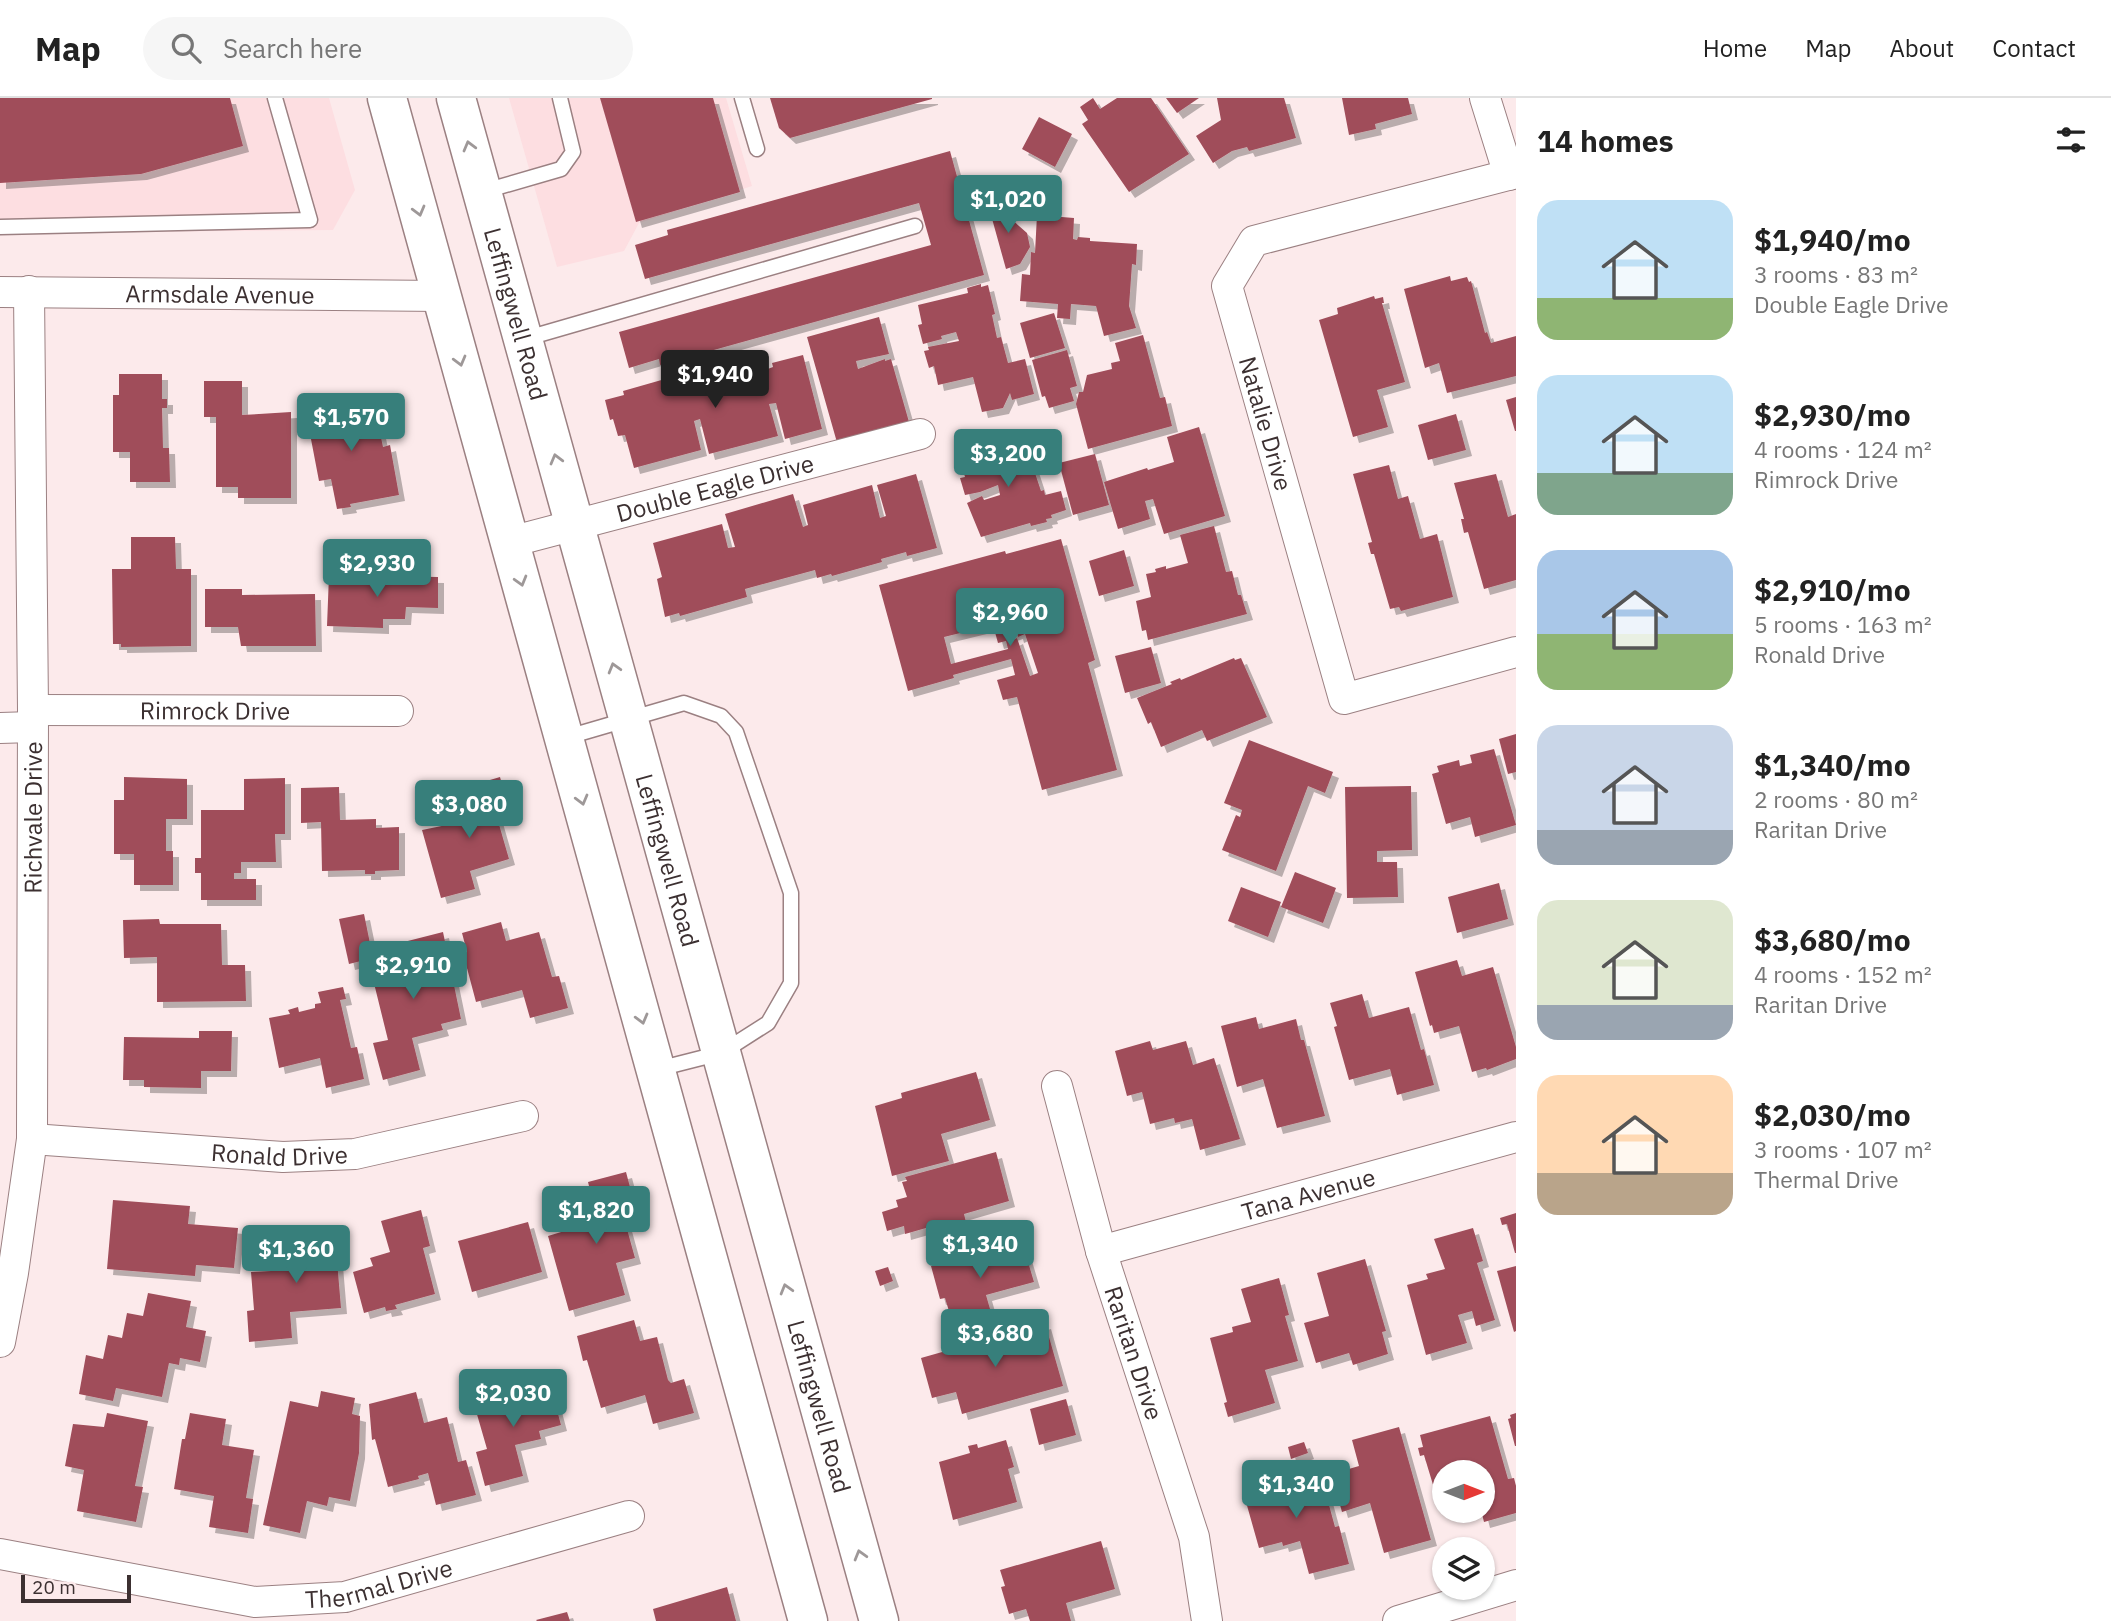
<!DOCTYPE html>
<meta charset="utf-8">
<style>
body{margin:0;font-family:"IBM Plex Sans",sans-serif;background:#f6f6f6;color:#222;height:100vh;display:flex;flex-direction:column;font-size:26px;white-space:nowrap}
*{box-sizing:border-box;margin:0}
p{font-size:23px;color:#767676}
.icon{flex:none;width:38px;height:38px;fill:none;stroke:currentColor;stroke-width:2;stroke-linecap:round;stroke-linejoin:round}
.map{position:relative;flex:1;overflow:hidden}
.sheet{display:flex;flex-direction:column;background:#fff;width:595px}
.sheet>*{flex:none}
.needle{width:46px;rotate:90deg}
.buttons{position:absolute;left:1432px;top:1362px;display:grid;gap:14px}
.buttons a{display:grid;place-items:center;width:63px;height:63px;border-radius:50%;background:#fff;box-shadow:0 2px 5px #0004;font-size:35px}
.scale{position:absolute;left:21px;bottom:18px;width:110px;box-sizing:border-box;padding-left:7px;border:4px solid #3c3031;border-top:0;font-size:19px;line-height:24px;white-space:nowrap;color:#3c3031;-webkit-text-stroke:5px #fceaeb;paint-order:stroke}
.price{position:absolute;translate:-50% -60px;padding:0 16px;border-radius:7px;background:#377f7b;color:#fff;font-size:23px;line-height:46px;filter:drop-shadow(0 2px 4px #0008)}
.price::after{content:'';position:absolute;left:50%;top:42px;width:21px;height:16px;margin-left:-10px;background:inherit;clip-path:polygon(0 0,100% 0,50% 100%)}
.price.active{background:#222;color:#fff}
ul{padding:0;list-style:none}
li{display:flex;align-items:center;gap:21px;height:175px;padding:0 21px}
li span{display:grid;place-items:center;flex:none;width:196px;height:140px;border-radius:21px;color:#555}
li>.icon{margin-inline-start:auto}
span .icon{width:84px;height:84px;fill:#fffc;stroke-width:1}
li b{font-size:30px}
h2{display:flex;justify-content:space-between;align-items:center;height:84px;padding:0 21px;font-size:30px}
header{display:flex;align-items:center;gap:42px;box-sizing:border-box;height:98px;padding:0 35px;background:#fff;border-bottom:2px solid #e0e0e0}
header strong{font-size:33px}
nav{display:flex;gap:38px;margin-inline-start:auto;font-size:24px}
.search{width:490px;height:63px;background:#f6f6f6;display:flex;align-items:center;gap:18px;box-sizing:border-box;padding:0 24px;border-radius:38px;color:#767676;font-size:26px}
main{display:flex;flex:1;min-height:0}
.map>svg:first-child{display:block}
</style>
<header>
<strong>Map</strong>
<div class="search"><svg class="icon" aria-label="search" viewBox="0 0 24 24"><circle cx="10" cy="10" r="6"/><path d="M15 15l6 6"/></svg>Search here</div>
<nav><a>Home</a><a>Map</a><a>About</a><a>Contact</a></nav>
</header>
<main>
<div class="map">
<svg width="1516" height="1523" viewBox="0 0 1516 1523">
<defs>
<filter id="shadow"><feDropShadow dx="6" dy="6" stdDeviation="0" flood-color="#0004"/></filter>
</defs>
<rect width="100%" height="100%" fill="#fceaeb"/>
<g fill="#fddee1">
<polygon points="0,0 329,0 355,92 333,132 0,135"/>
<polygon points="509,0 726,0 752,88 639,125 624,153 557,169"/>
</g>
<g fill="#a04d5a" fill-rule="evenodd" filter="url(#shadow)">
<polygon points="0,0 230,0 243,48 141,76 0,85"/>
<polygon points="600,0 713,0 740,94 636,124"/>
<polygon points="770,0 932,0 932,1 790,40 779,30"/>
<polygon points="1093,0 1100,11 1117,0 1151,0 1189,56 1129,94 1082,26 1088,22 1080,9"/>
<polygon points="1166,0 1199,0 1177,15"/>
<polygon points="1217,0 1284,0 1296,40 1249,53 1247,49 1232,53 1213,65 1196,38 1221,22"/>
<polygon points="1342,0 1408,0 1412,16 1375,26 1376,31 1349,37"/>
<polygon points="1039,19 1072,36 1055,69 1022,51"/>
<polygon points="950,53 984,177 660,267 659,261 629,270 619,234 931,147 919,105 645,181 635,147 668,137 667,132"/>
<polygon points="993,98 1002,113 1027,135 1030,149 1020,166 1006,171 991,117 989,118 984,101"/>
<polygon points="1037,117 1074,120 1073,141 1077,142 1078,139 1090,140 1090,143 1137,146 1136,167 1132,166 1129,208 1136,230 1104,238 1096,208 1071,206 1070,221 1057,220 1058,206 1020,203 1022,176 1030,177 1031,154 1035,155"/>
<polygon points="1450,178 1451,183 1467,179 1469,184 1471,183 1485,235 1487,234 1491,245 1516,238 1516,278 1447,295 1439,265 1425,270 1404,191"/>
<polygon points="981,186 981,189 988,187 995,216 992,217 997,240 1001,239 1008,265 1025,261 1034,296 1012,302 1010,295 1003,310 982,314 973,279 938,287 934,268 929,270 924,253 929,252 928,249 959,243 956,234 941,238 942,241 923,246 918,227 922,226 918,207 968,195 967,190"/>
<polygon points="1374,198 1375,201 1383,199 1384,205 1382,205 1405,284 1377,292 1388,329 1353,339 1319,222 1338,216 1337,210"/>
<polygon points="1054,215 1065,250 1030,260 1020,225"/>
<polygon points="879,219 889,256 856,263 858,271 885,261 885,263 891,261 911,331 840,355 807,239"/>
<polygon points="1143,237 1160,300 1165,299 1172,328 1088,351 1076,306 1079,294 1083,294 1087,277 1112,271 1111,265 1120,263 1115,245"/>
<polygon points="1067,252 1077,288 1070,290 1074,303 1049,310 1045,298 1042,299 1032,262"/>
<polygon points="803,257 822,331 785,341 776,305 769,306 778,338 709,356 700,321 694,323 701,352 634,370 625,337 618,338 613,321 610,322 605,302 624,297 623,293 672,279 673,282 688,278 689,285 698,282 697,279 747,266 747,269 763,265 765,272 773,269 772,265"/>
<polygon points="119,276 162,276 162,301 167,301 167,310 162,310 163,350 169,350 170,384 130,384 130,354 113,354 113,297 119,297"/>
<polygon points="204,283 242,283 242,317 291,314 291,400 238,400 238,389 216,389 216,319 204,319"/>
<polygon points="362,297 367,327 378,325 383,349 390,347 399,397 350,406 351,409 337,411 331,381 319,383 306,315 326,311 324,304"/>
<polygon points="1516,299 1516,333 1515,333 1506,302"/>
<polygon points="1456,316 1466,352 1428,362 1418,327"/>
<polygon points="1199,329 1225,418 1164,436 1153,401 1145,403 1150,421 1118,431 1104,384 1147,370 1148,372 1174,364 1167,339"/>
<polygon points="1022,339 1023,342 1029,340 1037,368 1033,369 1041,393 1044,392 1045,397 1061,393 1066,412 1051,417 1052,420 1046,421 1047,424 1031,428 1030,425 981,439 967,405 982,398 984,402 1000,397 998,387 980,394 965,397 960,380 965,379 960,361 989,353 988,349 1001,346 1002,348 1008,347 1006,344"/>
<polygon points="1095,356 1109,407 1073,417 1059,365"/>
<polygon points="1389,367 1398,401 1408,398 1420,441 1437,436 1453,499 1401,513 1399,509 1390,511 1374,456 1371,456 1368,445 1372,444 1353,376"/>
<polygon points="916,376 937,450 907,458 906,454 881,461 882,464 832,478 831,476 817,480 815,472 745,491 747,499 680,518 679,515 665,519 657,481 662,479 653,445 722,426 728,450 735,449 725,416 793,396 803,429 808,427 803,407 872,387 880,420 886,418 877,387"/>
<polygon points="1496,376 1508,419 1516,416 1516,482 1484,491 1468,434 1464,435 1461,421 1464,421 1454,385"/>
<polygon points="1214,428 1226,474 1232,473 1238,497 1241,497 1247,516 1148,542 1146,532 1142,533 1136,503 1151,499 1146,476 1156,474 1155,471 1166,468 1166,471 1188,465 1180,437"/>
<polygon points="131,439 175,439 176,471 191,471 191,548 121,549 121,546 113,546 112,471 131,471"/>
<path d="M1061,441L1095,562L1088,565L1117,672L1042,692L1017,599L1003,602L997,582L1015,577L1011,561L953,577L954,580L908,593L879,487L1005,453L1006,456ZM993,527L998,545L1006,543L1008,551L951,566L944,539ZM1017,535L1018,539L1025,536L1038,575L1030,578L1017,540L1013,542L1011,537Z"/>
<polygon points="1124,452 1134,488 1099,498 1089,463"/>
<polygon points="370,474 378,474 378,478 438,479 438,510 406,509 405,521 383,521 383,530 327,528 329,477 370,478"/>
<polygon points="205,491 242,491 242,497 315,496 316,548 241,548 238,529 205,529"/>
<polygon points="1151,549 1161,585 1125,595 1115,558"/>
<polygon points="1234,560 1235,562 1241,560 1267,619 1207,643 1202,632 1161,649 1151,624 1148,626 1137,600 1172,586 1170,584 1180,580 1181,582"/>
<polygon points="1516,636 1516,674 1508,676 1499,641"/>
<polygon points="1249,642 1333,674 1325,695 1308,688 1276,773 1222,752 1236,717 1240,719 1242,712 1224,705"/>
<polygon points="1494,651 1516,727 1475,739 1470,719 1446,726 1432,676 1439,674 1437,668 1459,662 1460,668 1472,665 1470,657"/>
<polygon points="124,679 187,681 187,721 166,721 166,753 173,753 173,787 134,787 134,756 114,756 114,702 124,702"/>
<polygon points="500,679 509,712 496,716 509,761 470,773 475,791 441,800 422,732 471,722 463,690"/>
<polygon points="285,680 285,736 275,736 276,764 241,764 241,775 234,775 234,781 256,781 256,802 201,802 201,775 195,775 195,760 201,760 201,712 244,712 244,681"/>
<polygon points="1411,688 1412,752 1377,753 1377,764 1397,764 1398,799 1347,800 1345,689"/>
<polygon points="339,689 340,722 376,721 376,730 399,729 399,772 375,773 375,776 365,776 365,772 322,773 321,724 301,725 301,690"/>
<polygon points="1295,774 1336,790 1323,825 1281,809"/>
<polygon points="1499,785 1508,821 1457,835 1448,799"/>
<polygon points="1241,789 1281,804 1268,839 1228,823"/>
<polygon points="364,816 373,860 349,866 339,821"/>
<polygon points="159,821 160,826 221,826 222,867 245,867 246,903 157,904 157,859 124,860 123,822"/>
<polygon points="501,824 506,843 539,834 552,879 559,878 568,910 530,920 522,892 476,904 463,855 467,854 462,835"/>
<polygon points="443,834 461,921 441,926 443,932 412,940 420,972 383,982 373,945 388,942 370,869 400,861 396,846"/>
<polygon points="1457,862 1462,878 1493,869 1516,949 1516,961 1487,972 1486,970 1472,974 1459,928 1434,935 1432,927 1430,928 1415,874"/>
<polygon points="343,889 346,901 340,902 351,950 357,949 364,981 326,990 320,960 279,970 269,920 290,916 288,912 298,909 299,914 315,910 315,906 321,905 318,894"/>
<polygon points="1362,896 1369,920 1409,909 1421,952 1424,951 1434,987 1397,997 1390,971 1349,982 1334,929 1337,928 1330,905"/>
<polygon points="1256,919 1259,931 1296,921 1301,942 1304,942 1325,1018 1277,1030 1263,981 1237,989 1221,928"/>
<polygon points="199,933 232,933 231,973 201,973 201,990 144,989 144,982 123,982 124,939 199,940"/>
<polygon points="1150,943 1153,952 1186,943 1193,967 1214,960 1240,1041 1200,1052 1192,1021 1175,1025 1174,1020 1150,1026 1142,994 1127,998 1115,953"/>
<polygon points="976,974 990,1022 941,1036 949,1063 892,1078 875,1008 902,1000 901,995"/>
<polygon points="996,1054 1009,1103 964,1116 970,1140 931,1151 926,1130 905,1136 904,1128 887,1133 882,1114 898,1109 896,1102 907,1099 902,1084 907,1083 905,1079"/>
<polygon points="626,1074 635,1108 622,1113 635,1160 616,1165 625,1197 569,1213 548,1138 571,1131 569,1124 596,1116 588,1084"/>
<polygon points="113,1102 190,1108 188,1126 238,1130 234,1170 196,1167 195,1178 107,1171"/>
<polygon points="421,1112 430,1148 423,1150 435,1196 395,1207 397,1211 386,1213 385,1209 364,1215 353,1174 373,1168 370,1160 390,1154 381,1123"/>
<polygon points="1516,1115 1516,1155 1515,1155 1507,1126 1502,1127 1500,1120"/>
<polygon points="528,1124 542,1174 472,1194 458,1143"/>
<polygon points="334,1127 341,1210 290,1214 292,1240 249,1244 247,1213 254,1212 251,1174 271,1173 271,1164 298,1162 295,1130"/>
<polygon points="1473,1130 1483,1163 1477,1165 1495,1222 1476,1228 1472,1213 1458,1217 1467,1245 1426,1257 1407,1187 1428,1181 1426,1176 1445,1171 1434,1141"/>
<polygon points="1020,1137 1034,1184 986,1197 994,1225 962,1235 962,1231 955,1233 945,1200 940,1201 931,1168 948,1163 946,1157"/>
<polygon points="1365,1161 1386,1233 1382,1234 1388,1256 1353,1267 1349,1255 1316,1265 1304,1225 1329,1218 1317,1175"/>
<polygon points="1516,1168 1516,1233 1514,1234 1497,1173"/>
<polygon points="888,1169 893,1183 880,1188 875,1173"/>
<polygon points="1279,1180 1289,1217 1285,1218 1298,1263 1265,1272 1275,1305 1228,1319 1224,1305 1227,1304 1210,1240 1233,1234 1232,1229 1251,1224 1241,1191"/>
<polygon points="148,1195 191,1203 186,1229 206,1233 200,1264 180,1260 179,1267 169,1265 162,1299 116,1290 113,1303 79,1296 86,1257 103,1261 108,1237 122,1240 127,1215 143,1218"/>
<polygon points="634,1222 640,1243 657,1239 668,1282 671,1285 684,1281 694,1315 653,1326 645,1297 601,1310 587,1262 583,1263 577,1238"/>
<polygon points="1045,1225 1063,1288 962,1316 956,1294 932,1300 921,1260"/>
<polygon points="550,1286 561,1327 539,1333 541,1341 515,1347 523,1378 485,1388 476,1354 487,1351 474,1306 516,1295 515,1291 526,1288 527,1292"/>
<polygon points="321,1293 355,1300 352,1316 360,1318 359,1355 350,1403 329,1399 327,1408 307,1403 300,1435 263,1427 290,1303 318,1309"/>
<polygon points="416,1294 424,1325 447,1319 458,1364 466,1362 476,1397 436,1407 428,1375 418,1378 419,1381 388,1389 375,1341 372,1342 369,1306"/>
<polygon points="1066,1301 1076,1337 1039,1347 1030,1311"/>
<polygon points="107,1315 148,1323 135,1388 143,1389 136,1424 77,1413 84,1372 65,1368 73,1326 104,1329"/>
<polygon points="190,1315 226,1321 222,1347 254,1352 246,1400 253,1401 248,1435 209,1429 214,1398 174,1391 182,1341 185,1341"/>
<polygon points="1516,1315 1516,1348 1515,1348 1508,1321 1511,1320 1510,1317"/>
<polygon points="1490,1318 1508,1381 1514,1380 1516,1388 1516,1415 1484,1424 1481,1412 1482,1374 1444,1374 1444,1398 1437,1400 1424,1357 1420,1358 1418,1350 1423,1349 1420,1337"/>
<polygon points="1399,1329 1431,1442 1384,1455 1370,1405 1342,1414 1333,1382 1337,1381 1335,1375 1359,1368 1352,1342"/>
<polygon points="1006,1342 1014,1369 1008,1371 1017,1404 953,1422 939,1364 970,1355 968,1348 977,1346 978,1350"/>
<polygon points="1304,1344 1308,1355 1291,1361 1288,1349"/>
<polygon points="1290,1372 1296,1392 1323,1385 1335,1429 1339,1428 1349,1466 1309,1476 1300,1443 1283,1448 1282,1444 1259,1450 1246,1404 1250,1403 1244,1385"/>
<polygon points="1101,1443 1115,1491 1066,1505 1071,1523 1030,1523 1026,1511 1009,1516 1001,1489 1005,1488 1000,1472"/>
<polygon points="727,1489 736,1523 656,1523 653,1511"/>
<polygon points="567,1514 570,1523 537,1523 536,1522"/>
</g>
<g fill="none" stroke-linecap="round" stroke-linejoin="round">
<g stroke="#9b8082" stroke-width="17">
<g id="service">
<polyline points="742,0 757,51"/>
<polyline points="485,93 561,71 573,54 560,0"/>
<polyline points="0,129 310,122 275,0"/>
<polyline points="524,241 915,128"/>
<polyline points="564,640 684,605 721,618 736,634 791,795 791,885 768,925 721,955 658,971"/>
</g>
</g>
<g stroke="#9b8082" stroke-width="32">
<g id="minor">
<polyline points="1485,0 1509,77"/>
<path id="s1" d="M1516,75L1254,143L1227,188L1344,601L1516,554"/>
<path id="s2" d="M0,194L442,198"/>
<path id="s3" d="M510,444L920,336"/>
<path id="s4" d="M33,612L398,613"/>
<polyline points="0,630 32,629"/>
<path id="s5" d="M1057,988L1101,1153L1194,1439L1207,1523"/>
<path id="s6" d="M32,1041L283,1059L355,1056L523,1018"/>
<path id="s7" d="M1101,1153L1516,1039"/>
<path id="s8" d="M0,1244L13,1175L32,1041L33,612L29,193"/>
<path id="s9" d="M0,1456L255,1504L345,1499L629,1418"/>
<polyline points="1398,1523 1516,1487"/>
</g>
</g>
<g stroke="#9b8082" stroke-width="41">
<g id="secondary">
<polyline points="387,0 808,1523"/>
<path id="s10" d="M456,0L879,1523"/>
</g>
</g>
<use href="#service" stroke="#fff" stroke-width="14"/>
<use href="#minor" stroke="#fff" stroke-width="30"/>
<use href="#secondary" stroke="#fff" stroke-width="38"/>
</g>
<defs><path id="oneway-chevron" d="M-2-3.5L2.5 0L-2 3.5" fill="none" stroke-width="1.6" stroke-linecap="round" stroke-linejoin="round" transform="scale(1.75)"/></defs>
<g stroke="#9e9898">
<use href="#oneway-chevron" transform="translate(469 48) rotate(-105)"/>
<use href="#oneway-chevron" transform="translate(419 113) rotate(75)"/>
<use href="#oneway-chevron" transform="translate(460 263) rotate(75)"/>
<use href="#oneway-chevron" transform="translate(556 361) rotate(-105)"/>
<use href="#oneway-chevron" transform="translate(521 483) rotate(74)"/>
<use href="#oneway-chevron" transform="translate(614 570) rotate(-106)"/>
<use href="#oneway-chevron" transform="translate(582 702) rotate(75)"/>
<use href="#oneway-chevron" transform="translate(642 921) rotate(75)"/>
<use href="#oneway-chevron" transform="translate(786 1191) rotate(-106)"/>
<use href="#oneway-chevron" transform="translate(860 1457) rotate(-106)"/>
</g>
<g text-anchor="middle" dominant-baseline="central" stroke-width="7" stroke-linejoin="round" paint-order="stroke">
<g font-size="24" fill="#3c3031" stroke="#fceaeb">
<text stroke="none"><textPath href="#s2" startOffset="220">Armsdale Avenue</textPath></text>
<text stroke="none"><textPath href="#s10" startOffset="224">Leffingwell Road</textPath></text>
<text stroke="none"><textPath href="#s1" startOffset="466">Natalie Drive</textPath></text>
<text stroke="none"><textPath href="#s3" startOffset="212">Double Eagle Drive</textPath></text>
<text stroke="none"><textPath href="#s4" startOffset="182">Rimrock Drive</textPath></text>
<text stroke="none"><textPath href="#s8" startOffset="527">Richvale Drive</textPath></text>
<text stroke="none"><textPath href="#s10" startOffset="791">Leffingwell Road</textPath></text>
<text stroke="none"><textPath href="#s6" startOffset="248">Ronald Drive</textPath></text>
<text stroke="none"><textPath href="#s7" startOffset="215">Tana Avenue</textPath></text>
<text stroke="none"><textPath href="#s5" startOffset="278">Raritan Drive</textPath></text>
<text stroke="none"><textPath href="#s10" startOffset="1358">Leffingwell Road</textPath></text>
<text stroke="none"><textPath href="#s9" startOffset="385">Thermal Drive</textPath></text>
</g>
</g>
</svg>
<div class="buttons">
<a><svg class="needle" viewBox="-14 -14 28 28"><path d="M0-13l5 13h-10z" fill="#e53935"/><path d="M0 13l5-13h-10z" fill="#767676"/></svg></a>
<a><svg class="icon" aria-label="layers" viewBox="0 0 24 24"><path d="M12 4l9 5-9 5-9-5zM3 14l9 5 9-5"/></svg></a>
</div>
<div class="scale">20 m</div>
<b class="price" style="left:1008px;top:137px">$1,020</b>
<b class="price active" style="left:715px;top:312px">$1,940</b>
<b class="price" style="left:351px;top:355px">$1,570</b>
<b class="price" style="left:1008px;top:391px">$3,200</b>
<b class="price" style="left:377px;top:501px">$2,930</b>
<b class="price" style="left:1010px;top:550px">$2,960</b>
<b class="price" style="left:469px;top:742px">$3,080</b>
<b class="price" style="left:413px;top:903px">$2,910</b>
<b class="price" style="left:596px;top:1148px">$1,820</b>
<b class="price" style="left:980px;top:1182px">$1,340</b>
<b class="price" style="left:296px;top:1187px">$1,360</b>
<b class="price" style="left:995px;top:1271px">$3,680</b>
<b class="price" style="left:513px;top:1331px">$2,030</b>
<b class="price" style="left:1296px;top:1422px">$1,340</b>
</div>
<section class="sheet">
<h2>14 homes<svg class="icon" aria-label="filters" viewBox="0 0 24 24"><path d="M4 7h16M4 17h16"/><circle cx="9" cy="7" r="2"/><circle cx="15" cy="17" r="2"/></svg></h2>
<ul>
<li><span style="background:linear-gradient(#bfe0f5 70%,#8fb573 0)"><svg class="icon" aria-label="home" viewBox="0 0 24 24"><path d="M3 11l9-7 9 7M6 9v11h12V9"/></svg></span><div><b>$1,940/mo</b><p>3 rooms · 83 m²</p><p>Double Eagle Drive</p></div></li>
<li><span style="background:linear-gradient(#bfe0f5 70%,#7fa58c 0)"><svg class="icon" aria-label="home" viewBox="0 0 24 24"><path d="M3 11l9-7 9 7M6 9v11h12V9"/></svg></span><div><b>$2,930/mo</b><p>4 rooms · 124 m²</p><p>Rimrock Drive</p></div></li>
<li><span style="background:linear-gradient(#a9c7e8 60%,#8fb573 0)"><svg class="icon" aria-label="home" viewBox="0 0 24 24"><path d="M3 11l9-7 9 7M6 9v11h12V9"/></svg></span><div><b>$2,910/mo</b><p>5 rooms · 163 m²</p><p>Ronald Drive</p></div></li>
<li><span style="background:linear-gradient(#c9d6e8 75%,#9aa5b1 0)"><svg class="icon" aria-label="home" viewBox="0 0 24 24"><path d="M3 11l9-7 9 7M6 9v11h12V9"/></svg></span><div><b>$1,340/mo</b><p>2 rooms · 80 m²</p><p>Raritan Drive</p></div></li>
<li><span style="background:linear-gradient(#dfe7d0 75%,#9aa5b1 0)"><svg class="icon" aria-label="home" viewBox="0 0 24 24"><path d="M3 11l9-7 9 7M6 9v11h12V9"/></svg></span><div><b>$3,680/mo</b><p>4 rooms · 152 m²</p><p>Raritan Drive</p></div></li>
<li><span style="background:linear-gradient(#ffd9b3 70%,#b9a48a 0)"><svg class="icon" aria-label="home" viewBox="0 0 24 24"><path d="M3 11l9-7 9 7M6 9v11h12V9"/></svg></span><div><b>$2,030/mo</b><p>3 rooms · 107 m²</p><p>Thermal Drive</p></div></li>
</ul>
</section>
</main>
